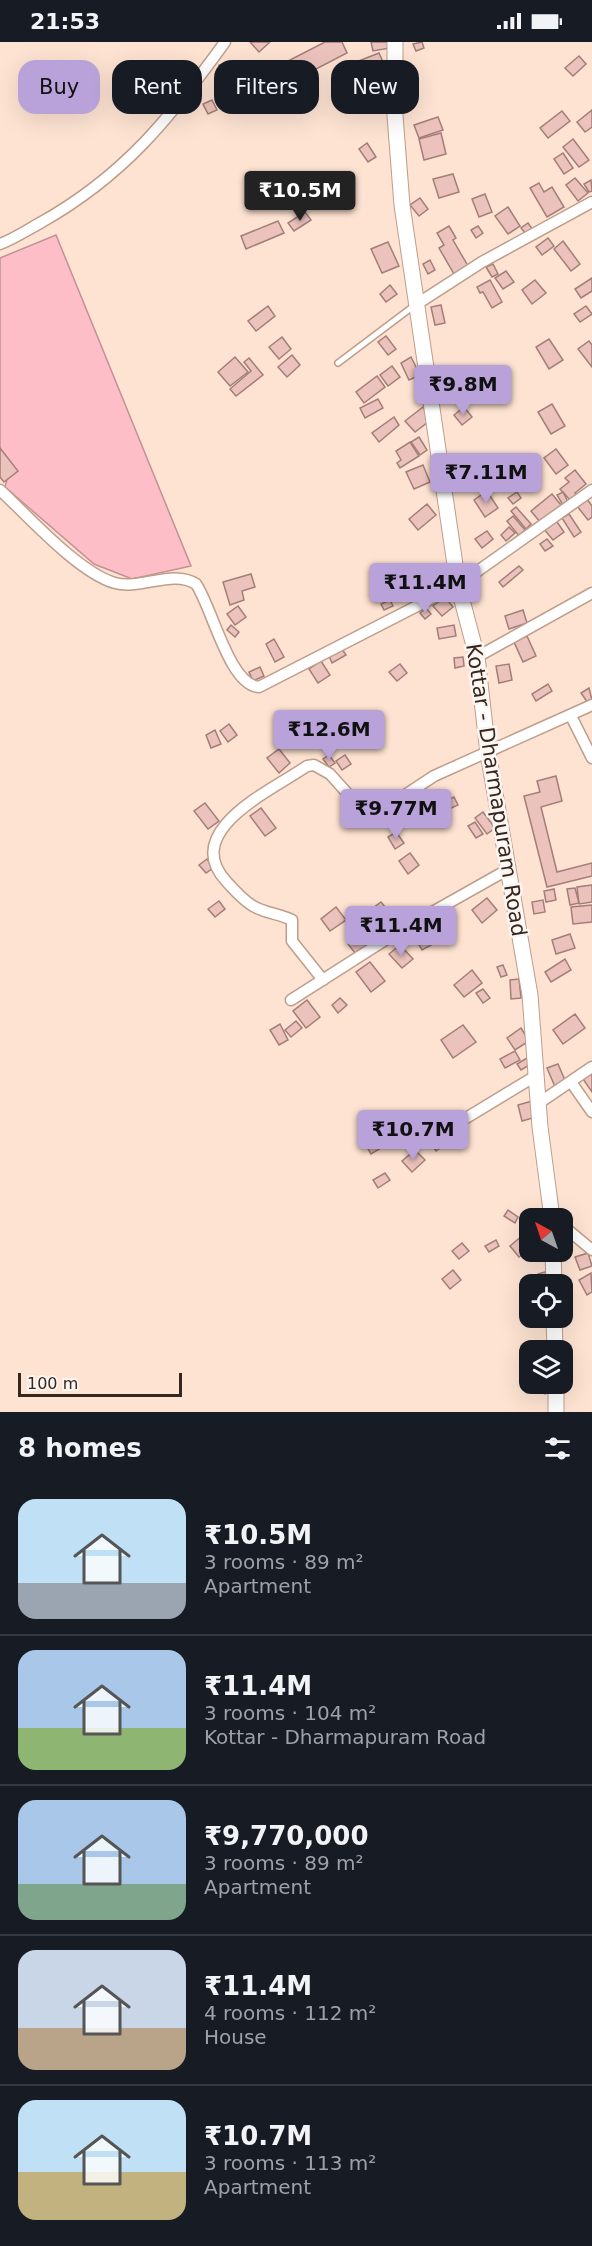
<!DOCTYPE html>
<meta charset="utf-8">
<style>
body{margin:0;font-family:"DejaVu Sans",sans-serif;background:#20242c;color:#f1f3f6;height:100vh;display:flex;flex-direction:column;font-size:22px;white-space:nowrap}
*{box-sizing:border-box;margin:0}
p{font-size:20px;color:#9ea1a6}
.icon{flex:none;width:33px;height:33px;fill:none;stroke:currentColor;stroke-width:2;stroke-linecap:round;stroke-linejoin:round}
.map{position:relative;height:1370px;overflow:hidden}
.sheet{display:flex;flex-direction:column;background:#171b24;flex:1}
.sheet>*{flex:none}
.hud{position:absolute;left:18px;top:18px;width:556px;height:54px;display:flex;gap:12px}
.needle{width:39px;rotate:320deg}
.controls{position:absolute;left:519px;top:1166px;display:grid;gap:12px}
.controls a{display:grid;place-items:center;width:54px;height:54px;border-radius:12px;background:#171b24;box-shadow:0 6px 24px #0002;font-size:30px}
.scale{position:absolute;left:18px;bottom:15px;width:164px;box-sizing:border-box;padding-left:6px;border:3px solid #342720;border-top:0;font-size:16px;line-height:21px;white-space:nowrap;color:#342720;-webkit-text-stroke:4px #fcf5f0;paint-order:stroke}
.price{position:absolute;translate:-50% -51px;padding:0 14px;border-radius:6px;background:#b8a2d9;color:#111;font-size:20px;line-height:39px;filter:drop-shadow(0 2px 3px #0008)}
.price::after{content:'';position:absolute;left:50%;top:36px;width:18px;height:14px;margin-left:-9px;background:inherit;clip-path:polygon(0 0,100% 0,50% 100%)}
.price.selected{background:#222;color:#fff}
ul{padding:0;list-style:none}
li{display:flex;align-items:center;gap:18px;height:150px;padding:0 18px}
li+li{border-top:2px solid #363941}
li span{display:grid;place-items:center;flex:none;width:168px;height:120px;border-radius:18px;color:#555}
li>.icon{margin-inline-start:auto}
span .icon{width:72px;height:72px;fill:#fffc;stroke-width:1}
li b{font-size:26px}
h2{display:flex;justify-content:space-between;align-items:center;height:72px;padding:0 18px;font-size:26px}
.tag{padding:0 21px;border-radius:18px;background:#171b24;box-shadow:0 6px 24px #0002;font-size:21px;line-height:54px}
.tag.selected{background:#b8a2d9;color:#111}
.status{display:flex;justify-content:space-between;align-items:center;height:42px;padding:0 30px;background:#171b24;direction:ltr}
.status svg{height:16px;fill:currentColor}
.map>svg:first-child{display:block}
</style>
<div class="status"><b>21:53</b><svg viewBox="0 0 49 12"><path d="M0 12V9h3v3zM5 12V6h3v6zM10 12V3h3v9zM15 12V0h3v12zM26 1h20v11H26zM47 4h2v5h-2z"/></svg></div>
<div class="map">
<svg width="592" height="1370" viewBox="0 0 592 1370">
<rect width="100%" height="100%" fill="#fee3d2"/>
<polygon fill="#febec8" stroke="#c19196" stroke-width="1.5" points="56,193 191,524 132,537 94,522 5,445 8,434 0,423 0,216"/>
<g fill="#ecc3bc" stroke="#a37e78" stroke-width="1.5">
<polygon points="250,0 270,0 259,10"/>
<polygon points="325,0 342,0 347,11 293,39 284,21"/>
<polygon points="371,0 389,0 390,6 373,9"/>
<polygon points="422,0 424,6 416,9 413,2"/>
<polygon points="379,11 383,20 349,32 346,24"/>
<polygon points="579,14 586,22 573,34 565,26"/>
<polygon points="228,21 231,33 222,36 219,23"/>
<polygon points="378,47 380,53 368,58 366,52"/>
<polygon points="212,58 217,68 208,72 203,62"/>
<polygon points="592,68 592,85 585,90 577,80"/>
<polygon points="562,69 570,79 548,96 540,86"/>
<polygon points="438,75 443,88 419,96 414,83"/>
<polygon points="441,91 446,112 424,118 419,97"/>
<polygon points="573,97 589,118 579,125 563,105"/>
<polygon points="367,101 376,115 368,120 359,107"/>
<polygon points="563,111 573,126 564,132 554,117"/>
<polygon points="453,132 459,150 439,156 433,137"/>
<polygon points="332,134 336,146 308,152 305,143"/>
<polygon points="575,136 588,151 578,159 566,143"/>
<polygon points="591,138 592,149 589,150 584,142"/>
<polygon points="539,141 544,150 552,145 564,165 547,175 530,146"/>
<polygon points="485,152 492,170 479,175 472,157"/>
<polygon points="420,156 428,167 419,174 410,163"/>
<polygon points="508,165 520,184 508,192 495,174"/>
<polygon points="305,170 311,178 294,189 288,181"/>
<polygon points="278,179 284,191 246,207 241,194"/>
<polygon points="528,181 533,188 527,193 521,186"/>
<polygon points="449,184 456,196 453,198 468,224 454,232 439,206 444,203 437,191"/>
<polygon points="478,184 483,191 476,196 471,188"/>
<polygon points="548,196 554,204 542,213 536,205"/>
<polygon points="563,199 580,222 571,229 554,207"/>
<polygon points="388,200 399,224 382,231 371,207"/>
<polygon points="430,218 435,228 428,232 423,222"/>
<polygon points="493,222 498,232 492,235 486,225"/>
<polygon points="506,229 514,240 503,247 495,236"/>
<polygon points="592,236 592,249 581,256 575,247"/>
<polygon points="490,238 502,260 492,266 483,250 480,251 477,245"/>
<polygon points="535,238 546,251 532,262 522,248"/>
<polygon points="390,243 397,252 386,260 380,252"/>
<polygon points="441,263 445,281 435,283 431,265"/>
<polygon points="268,264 275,274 256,289 248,279"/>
<polygon points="586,264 592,272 580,280 574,272"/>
<polygon points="386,294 396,307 388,313 378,300"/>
<polygon points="282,295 291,307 279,317 269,305"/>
<polygon points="549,297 563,318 549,327 536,305"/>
<polygon points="589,299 592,303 592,325 578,307"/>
<polygon points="292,313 300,323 287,335 278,325"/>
<polygon points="235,315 248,330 230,344 218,330"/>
<polygon points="411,315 420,333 409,338 401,321"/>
<polygon points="249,316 263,333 236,354 230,347 251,329 244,320"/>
<polygon points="392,324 400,335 388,344 380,333"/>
<polygon points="377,334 385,345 364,361 356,350"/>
<polygon points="378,357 383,366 365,376 360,366"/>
<polygon points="552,362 565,384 551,392 538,370"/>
<polygon points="423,365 432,377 415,390 405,379"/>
<polygon points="464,365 472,375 462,383 454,373"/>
<polygon points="394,375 399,383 379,400 372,391"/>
<polygon points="419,395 427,408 420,413 411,400"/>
<polygon points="410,400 419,414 400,426 397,421 401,418 396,409"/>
<polygon points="0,406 18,429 4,440 0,435"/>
<polygon points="556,407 568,423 556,432 544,416"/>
<polygon points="423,423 430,440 414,447 406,430"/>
<polygon points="575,428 586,442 575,451 578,454 571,459 560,447 569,440 565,436"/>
<polygon points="487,449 498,466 485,475 474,458"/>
<polygon points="517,450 521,456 513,462 508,456"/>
<polygon points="563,450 568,460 563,463 557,453"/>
<polygon points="552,452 561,463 540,480 531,469"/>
<polygon points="587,457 592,464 592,475 588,478 577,464"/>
<polygon points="427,462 436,473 418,488 409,477"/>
<polygon points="516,465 531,482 526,487 511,469"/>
<polygon points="569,472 581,490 574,495 562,476"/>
<polygon points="513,474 525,488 519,494 507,479"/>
<polygon points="555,477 564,490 553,498 543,486"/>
<polygon points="509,485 515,491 506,499 501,493"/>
<polygon points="487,489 493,497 482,506 475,497"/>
<polygon points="547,497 553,504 545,509 540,502"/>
<polygon points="519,524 523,528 503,545 499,540"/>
<polygon points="251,532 255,545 242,549 244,558 230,563 223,540"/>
<polygon points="445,555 453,565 442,574 433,564"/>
<polygon points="390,558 393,564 384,568 381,562"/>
<polygon points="238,564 246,575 235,583 227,572"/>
<polygon points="426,566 431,572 425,577 420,571"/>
<polygon points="523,568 527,581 509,587 505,574"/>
<polygon points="231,583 239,590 235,595 227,588"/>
<polygon points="454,583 456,594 439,597 437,586"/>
<polygon points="527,594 536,614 523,620 514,600"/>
<polygon points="274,597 284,615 275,620 266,602"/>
<polygon points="342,607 346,613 332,621 329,614"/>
<polygon points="463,615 464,624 455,626 454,616"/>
<polygon points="321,619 330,633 318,641 309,627"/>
<polygon points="400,622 407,631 397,639 389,630"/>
<polygon points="509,622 512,638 499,641 496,624"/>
<polygon points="260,625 264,634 253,639 249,630"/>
<polygon points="548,642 552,649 536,659 532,652"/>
<polygon points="589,646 592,658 588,661 581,651"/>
<polygon points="229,682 237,693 228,700 220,689"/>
<polygon points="215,688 221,702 211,706 206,693"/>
<polygon points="279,707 290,721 279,731 267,716"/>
<polygon points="329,713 335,721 329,725 323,717"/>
<polygon points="345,713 351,722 342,728 336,719"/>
<polygon points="556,734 562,759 541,765 557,830 592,821 592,834 547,845 524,754 540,750 537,739"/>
<polygon points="454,755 458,763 447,768 443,760"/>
<polygon points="205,761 219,779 208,787 194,769"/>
<polygon points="412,765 419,773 409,782 401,773"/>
<polygon points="261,766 276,786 265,794 250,774"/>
<polygon points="483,770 495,786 487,792 475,776"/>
<polygon points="475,780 483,792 476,796 468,784"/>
<polygon points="396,790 404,801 395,807 388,795"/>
<polygon points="410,811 419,823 408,832 399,819"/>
<polygon points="207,817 213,826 206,831 199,823"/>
<polygon points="592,843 592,860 579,862 577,845"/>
<polygon points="575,846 579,861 570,863 567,847"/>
<polygon points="554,847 556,858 546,860 544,849"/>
<polygon points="487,856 497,868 482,881 472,868"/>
<polygon points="543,858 545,870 534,872 532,860"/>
<polygon points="219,859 225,867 215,875 208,867"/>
<polygon points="381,860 390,871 374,884 365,872"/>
<polygon points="592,863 592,880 573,882 571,865"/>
<polygon points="336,865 346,878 330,889 321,877"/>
<polygon points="439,878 450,892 440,901 428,886"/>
<polygon points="424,881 435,901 422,908 411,889"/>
<polygon points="361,892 371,904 358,915 348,902"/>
<polygon points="570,892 575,906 556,912 552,898"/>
<polygon points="400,903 413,917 402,926 389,912"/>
<polygon points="565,917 571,928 551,940 545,930"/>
<polygon points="370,920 385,939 371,950 356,930"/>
<polygon points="503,923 507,933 501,935 497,925"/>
<polygon points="472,928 482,941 464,955 454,943"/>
<polygon points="519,937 521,956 511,957 510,938"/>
<polygon points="483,947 490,956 483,961 476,951"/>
<polygon points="340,956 347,963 338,971 332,963"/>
<polygon points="307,958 320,975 306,986 293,969"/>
<polygon points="575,972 585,986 563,1002 553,988"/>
<polygon points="296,979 302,986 291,995 285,988"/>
<polygon points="280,982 288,998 279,1003 270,988"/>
<polygon points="463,983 476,1000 453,1016 441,998"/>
<polygon points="521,986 529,999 515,1008 507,996"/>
<polygon points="515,1009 520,1018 505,1026 500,1017"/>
<polygon points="527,1016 531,1022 521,1028 517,1022"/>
<polygon points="558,1022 567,1043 556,1047 547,1026"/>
<polygon points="592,1030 592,1050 583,1037"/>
<polygon points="532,1059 536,1075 522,1079 518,1063"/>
<polygon points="444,1086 452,1098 436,1109 428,1097"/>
<polygon points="378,1099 381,1106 371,1112 367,1105"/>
<polygon points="415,1108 425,1118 412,1130 402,1119"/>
<polygon points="385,1131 390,1138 378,1146 373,1138"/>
<polygon points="508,1168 518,1175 515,1181 504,1174"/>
<polygon points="523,1193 530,1201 530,1207 519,1215 510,1204"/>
<polygon points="496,1198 499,1204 489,1210 485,1204"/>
<polygon points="462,1201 469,1209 459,1217 452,1209"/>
<polygon points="588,1211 592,1224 580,1228 575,1215"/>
<polygon points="453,1228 461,1238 450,1247 442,1237"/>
<polygon points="545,1230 549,1242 541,1242 538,1232"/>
<polygon points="591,1231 592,1250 587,1253 579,1238"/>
<polygon points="537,1341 552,1341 555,1344 545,1352"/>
</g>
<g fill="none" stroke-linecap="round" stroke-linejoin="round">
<g stroke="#be9e8a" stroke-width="8">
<polyline id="service" points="338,321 415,263"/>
</g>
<g stroke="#be9e8a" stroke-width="13">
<g id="minor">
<path d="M0,202C14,197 27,188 40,181C124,134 170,76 225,0"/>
<polyline points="417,262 482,220 592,160"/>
<path d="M0,448C28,474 79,531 115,541C141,548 173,527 196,542C212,565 229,643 259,645L458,543L592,448"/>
<polyline points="477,615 592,551"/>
<polyline points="571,674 592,716"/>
<path d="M323,938L292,899V878C280,872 265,871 253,864C243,858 234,848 226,839C180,788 273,748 307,724L314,723L330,732L364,770L378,771L434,734L592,663"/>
<polyline points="291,958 404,886 507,828"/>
<polyline points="571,1040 592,1070"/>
<polyline points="539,1061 592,1025"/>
<polyline points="448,1087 537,1033"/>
<polyline points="562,1183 592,1208"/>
</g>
</g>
<g stroke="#be9e8a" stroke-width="17">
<g id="secondary">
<polyline points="395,0 395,74 402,163 458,543 477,615 488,711 530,953 540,1085 552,1176"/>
<polyline points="553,1209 554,1242"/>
<polyline points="554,1275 555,1308"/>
<polyline points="556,1341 556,1370"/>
</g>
</g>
<use href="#service" stroke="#fff" stroke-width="5"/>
<use href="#minor" stroke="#fff" stroke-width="10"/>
<use href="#secondary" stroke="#fff" stroke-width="15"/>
</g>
<g text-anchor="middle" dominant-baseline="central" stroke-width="5" stroke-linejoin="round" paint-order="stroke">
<g font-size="21" fill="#342720" stroke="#fcf5f0">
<text transform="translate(496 748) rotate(81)">Kottar - Dharmapuram Road</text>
</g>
</g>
</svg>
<div class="controls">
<a><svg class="needle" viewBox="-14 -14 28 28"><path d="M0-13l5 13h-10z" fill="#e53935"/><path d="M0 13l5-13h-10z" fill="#9ea1a6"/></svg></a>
<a><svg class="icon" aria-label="locate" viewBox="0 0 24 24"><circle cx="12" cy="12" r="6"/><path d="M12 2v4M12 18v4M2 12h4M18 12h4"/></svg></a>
<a><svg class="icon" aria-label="layers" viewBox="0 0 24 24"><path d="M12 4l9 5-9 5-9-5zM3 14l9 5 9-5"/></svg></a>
</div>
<div class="scale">100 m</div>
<b class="price selected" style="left:300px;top:180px">₹10.5M</b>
<b class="price" style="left:463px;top:374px">₹9.8M</b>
<b class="price" style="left:486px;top:462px">₹7.11M</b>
<b class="price" style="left:425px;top:572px">₹11.4M</b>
<b class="price" style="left:329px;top:719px">₹12.6M</b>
<b class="price" style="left:396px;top:798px">₹9.77M</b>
<b class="price" style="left:401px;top:915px">₹11.4M</b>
<b class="price" style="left:413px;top:1119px">₹10.7M</b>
<div class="hud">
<a class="tag selected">Buy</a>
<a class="tag">Rent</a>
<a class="tag">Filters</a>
<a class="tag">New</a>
</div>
</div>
<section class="sheet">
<h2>8 homes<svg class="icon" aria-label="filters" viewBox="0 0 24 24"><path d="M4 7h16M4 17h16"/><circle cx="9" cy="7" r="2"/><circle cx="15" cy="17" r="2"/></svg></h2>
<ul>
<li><span style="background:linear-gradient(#bfe0f5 70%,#9aa5b1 0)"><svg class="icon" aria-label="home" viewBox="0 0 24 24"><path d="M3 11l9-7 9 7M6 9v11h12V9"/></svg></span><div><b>₹10.5M</b><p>3 rooms · 89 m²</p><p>Apartment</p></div></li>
<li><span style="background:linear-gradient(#a9c7e8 65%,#8fb573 0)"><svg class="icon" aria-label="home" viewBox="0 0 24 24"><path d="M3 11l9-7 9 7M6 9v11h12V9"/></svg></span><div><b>₹11.4M</b><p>3 rooms · 104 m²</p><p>Kottar - Dharmapuram Road</p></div></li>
<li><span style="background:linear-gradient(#a9c7e8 70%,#7fa58c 0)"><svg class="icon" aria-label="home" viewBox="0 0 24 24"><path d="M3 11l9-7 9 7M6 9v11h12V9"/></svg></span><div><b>₹9,770,000</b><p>3 rooms · 89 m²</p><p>Apartment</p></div></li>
<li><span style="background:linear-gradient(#c9d6e8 65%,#b9a48a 0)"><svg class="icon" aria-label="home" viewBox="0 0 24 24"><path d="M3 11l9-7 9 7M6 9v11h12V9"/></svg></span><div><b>₹11.4M</b><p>4 rooms · 112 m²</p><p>House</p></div></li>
<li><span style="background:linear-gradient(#bfe0f5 60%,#c2b280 0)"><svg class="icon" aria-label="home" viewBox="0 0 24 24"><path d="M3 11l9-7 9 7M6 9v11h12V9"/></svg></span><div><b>₹10.7M</b><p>3 rooms · 113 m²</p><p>Apartment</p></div></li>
</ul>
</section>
